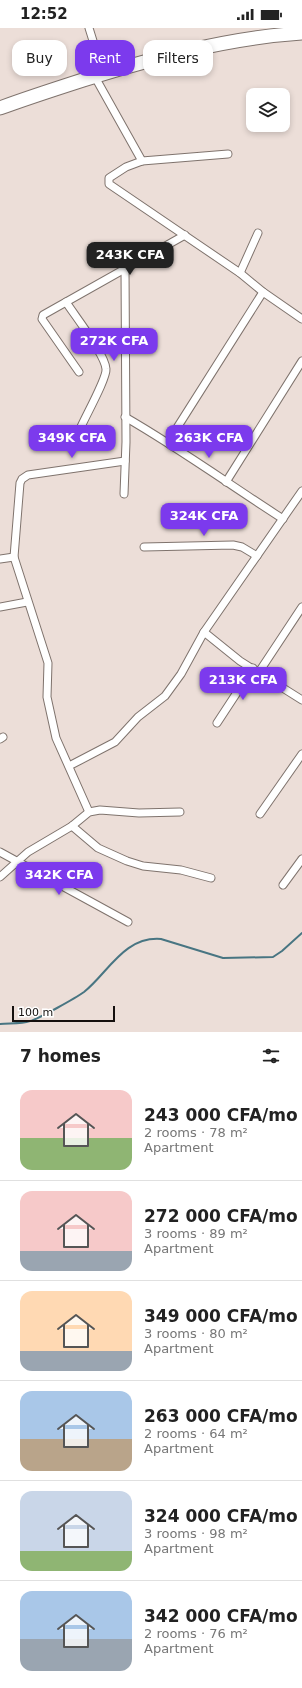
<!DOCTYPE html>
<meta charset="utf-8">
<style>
body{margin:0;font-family:"DejaVu Sans",sans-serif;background:#f6f6f6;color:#222;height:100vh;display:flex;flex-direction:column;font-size:15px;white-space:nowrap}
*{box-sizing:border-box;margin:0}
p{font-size:13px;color:#767676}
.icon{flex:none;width:22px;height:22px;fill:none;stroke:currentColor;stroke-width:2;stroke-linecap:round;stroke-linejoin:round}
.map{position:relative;height:1004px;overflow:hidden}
.details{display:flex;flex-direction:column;background:#fff;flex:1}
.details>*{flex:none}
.banner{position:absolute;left:12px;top:12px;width:278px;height:36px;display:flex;gap:8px}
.buttons{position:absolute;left:246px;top:60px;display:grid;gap:8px}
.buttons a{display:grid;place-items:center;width:44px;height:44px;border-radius:8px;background:#fff;box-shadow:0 2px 6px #0003;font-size:20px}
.scale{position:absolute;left:12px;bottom:10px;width:103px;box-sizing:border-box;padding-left:4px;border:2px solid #15100e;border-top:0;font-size:11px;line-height:14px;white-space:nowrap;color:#15100e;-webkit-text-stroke:3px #fff;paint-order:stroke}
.price{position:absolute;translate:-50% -34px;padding:0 9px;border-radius:8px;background:#7c3aed;color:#fff;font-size:13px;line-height:26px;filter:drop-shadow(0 1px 2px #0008)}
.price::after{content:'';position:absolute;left:50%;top:24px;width:12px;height:9px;margin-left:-6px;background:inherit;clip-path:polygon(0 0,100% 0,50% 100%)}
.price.active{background:#222;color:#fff}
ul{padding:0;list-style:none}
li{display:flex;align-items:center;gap:12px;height:100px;padding:0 20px}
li+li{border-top:1px solid #e0e0e0}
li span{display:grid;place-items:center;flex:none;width:112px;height:80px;border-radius:12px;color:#555}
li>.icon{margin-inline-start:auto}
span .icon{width:48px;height:48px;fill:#fffc;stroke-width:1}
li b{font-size:17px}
h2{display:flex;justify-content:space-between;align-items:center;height:48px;padding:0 20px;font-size:17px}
.chip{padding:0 14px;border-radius:12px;background:#fff;box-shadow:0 2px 6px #0003;font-size:14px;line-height:36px}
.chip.active{background:#7c3aed;color:#fff}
.status{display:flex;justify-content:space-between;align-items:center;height:28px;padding:0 20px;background:#fff;direction:ltr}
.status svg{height:11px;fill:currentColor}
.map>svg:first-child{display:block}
</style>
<div class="status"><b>12:52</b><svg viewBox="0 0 49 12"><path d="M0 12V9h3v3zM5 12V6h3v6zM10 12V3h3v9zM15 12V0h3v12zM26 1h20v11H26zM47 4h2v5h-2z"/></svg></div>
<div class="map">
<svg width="302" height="1004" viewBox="0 0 302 1004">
<rect width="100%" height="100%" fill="#ecded8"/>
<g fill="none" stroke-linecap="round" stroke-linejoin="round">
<path stroke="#487582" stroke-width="2" d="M0,996C10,995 21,996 30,993C37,992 77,969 84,964C108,945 124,908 161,911L223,930L273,929L282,923L302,905"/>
<g stroke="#7f736d" stroke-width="9">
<g id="street">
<polyline points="89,0 103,45"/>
<polyline points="95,49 142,133"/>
<polyline points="228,126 142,133 126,139 109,150 109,156 240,245 263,264 302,291"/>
<polyline points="240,245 258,205"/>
<path d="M66,274C75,288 105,326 106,341C107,350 85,389 80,401"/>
<polyline points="79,344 42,291 43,287 185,207"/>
<path d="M125,389C179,420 230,457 283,491"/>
<polyline points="168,414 263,264"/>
<polyline points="226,454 302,333"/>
<polyline points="124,466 126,414 125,240"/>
<polyline points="144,519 233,517 242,519 257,528"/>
<polyline points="0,531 14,529"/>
<polyline points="0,579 27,574"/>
<polyline points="204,604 240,633 302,672"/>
<polyline points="259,644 302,579"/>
<polyline points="217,695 253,640"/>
<polyline points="0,711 3,709"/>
<polyline points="69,738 115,714 138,689 165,668 181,646 204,604 302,463"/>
<polyline points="89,784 56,710 47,669 48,635 14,529 20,455 22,451 28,447 125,433"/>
<polyline points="260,786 302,726"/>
<polyline points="72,798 98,820 127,833 143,838 181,842 211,850"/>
<polyline points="0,824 128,894"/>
<polyline points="0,849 28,824 72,798 89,784 100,782 139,785 180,784"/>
<polyline points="283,857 302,831"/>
</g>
</g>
<g stroke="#7f736d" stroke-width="15">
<path id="highway" d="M0,80C27,70 55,61 83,52C154,30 227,10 302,5"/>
</g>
<use href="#street" stroke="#fff" stroke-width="7"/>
<use href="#highway" stroke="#fff" stroke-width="13"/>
</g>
</svg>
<div class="buttons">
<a><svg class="icon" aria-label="layers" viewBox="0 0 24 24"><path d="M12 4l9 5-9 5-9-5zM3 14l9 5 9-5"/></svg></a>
</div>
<div class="scale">100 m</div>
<b class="price active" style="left:130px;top:248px">243K CFA</b>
<b class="price" style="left:114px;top:334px">272K CFA</b>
<b class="price" style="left:72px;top:431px">349K CFA</b>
<b class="price" style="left:209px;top:431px">263K CFA</b>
<b class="price" style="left:204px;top:509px">324K CFA</b>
<b class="price" style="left:243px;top:673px">213K CFA</b>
<b class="price" style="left:59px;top:868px">342K CFA</b>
<div class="banner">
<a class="chip">Buy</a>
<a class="chip active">Rent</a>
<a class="chip">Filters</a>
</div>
</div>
<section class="details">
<h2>7 homes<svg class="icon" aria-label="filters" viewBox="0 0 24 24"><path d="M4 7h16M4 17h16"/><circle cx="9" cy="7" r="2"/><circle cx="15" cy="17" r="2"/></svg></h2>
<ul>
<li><span style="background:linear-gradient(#f6c9c9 60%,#8fb573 0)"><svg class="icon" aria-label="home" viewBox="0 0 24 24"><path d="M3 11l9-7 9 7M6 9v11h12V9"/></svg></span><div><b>243 000 CFA/mo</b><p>2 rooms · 78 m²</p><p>Apartment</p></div></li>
<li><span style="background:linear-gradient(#f6c9c9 75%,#9aa5b1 0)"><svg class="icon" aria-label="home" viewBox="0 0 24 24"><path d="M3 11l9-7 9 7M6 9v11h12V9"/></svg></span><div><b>272 000 CFA/mo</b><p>3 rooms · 89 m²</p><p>Apartment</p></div></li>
<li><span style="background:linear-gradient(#ffd9b3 75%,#9aa5b1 0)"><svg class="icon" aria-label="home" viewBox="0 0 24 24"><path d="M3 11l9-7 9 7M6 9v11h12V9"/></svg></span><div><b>349 000 CFA/mo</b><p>3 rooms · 80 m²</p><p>Apartment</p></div></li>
<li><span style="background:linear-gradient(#a9c7e8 60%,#b9a48a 0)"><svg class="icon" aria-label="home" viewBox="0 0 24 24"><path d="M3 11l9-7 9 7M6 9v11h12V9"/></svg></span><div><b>263 000 CFA/mo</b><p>2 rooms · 64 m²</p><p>Apartment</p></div></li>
<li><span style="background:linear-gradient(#c9d6e8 75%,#8fb573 0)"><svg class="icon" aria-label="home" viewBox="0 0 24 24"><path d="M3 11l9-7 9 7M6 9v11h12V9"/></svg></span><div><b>324 000 CFA/mo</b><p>3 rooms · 98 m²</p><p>Apartment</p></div></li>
<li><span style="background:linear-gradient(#a9c7e8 60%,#9aa5b1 0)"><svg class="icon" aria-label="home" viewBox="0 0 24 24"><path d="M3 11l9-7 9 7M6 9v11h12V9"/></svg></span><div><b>342 000 CFA/mo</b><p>2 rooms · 76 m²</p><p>Apartment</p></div></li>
</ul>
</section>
